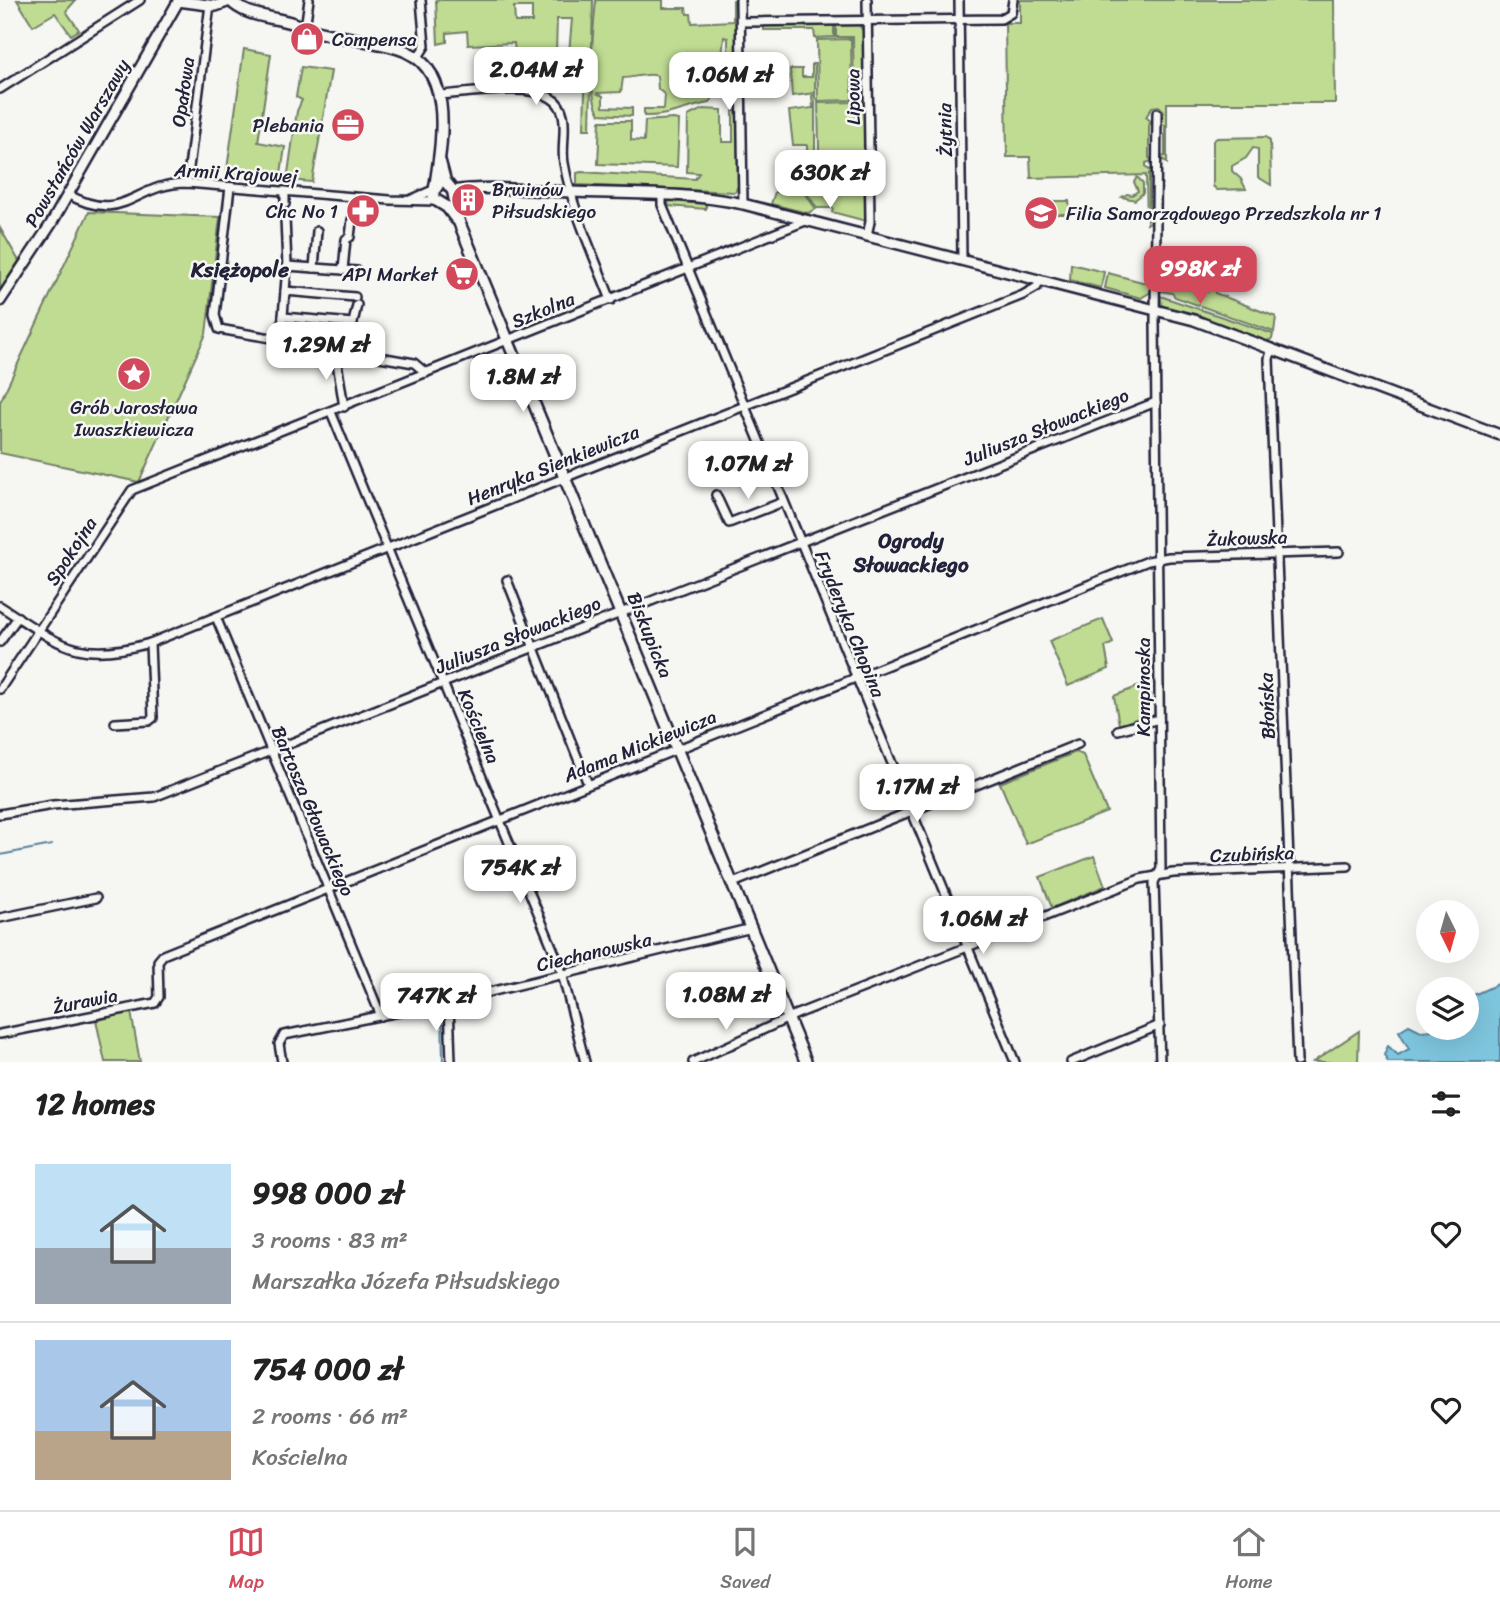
<!DOCTYPE html>
<meta charset="utf-8">
<style>
body{margin:0;font-family:Sriracha,sans-serif;background:#f6f6f6;color:#222;height:100vh;display:flex;flex-direction:column;font-size:26px;white-space:nowrap}
*{box-sizing:border-box;margin:0}
p{font-size:23px;color:#767676}
.icon{flex:none;width:38px;height:38px;fill:none;stroke:currentColor;stroke-width:2;stroke-linecap:round;stroke-linejoin:round}
.map{position:relative;height:1062px;overflow:hidden}
.side{display:flex;flex-direction:column;background:#fff;flex:1}
.side>*{flex:none}
.needle{width:46px;rotate:175deg}
.buttons{position:absolute;left:1416px;top:900px;display:grid;gap:14px}
.buttons a{display:grid;place-items:center;width:63px;height:63px;border-radius:50%;background:#fff;box-shadow:0 7px 28px #0002;font-size:35px}
.price{position:absolute;translate:-50% -60px;padding:0 16px;border-radius:14px;background:#fff;color:#222;font-size:23px;line-height:46px;filter:drop-shadow(0 2px 4px #0008)}
.price::after{content:'';position:absolute;left:50%;top:42px;width:21px;height:16px;margin-left:-10px;background:inherit;clip-path:polygon(0 0,100% 0,50% 100%)}
.price.selected{background:#d1495b;color:#fff}
ul{padding:0;list-style:none}
li{display:flex;align-items:center;gap:21px;height:175px;padding:0 35px}
li+li{border-top:2px solid #e0e0e0}
li span{display:grid;place-items:center;flex:none;width:196px;height:140px;border-radius:0px;color:#555}
li>.icon{margin-inline-start:auto}
span .icon{width:84px;height:84px;fill:#fffc;stroke-width:1}
li b{font-size:30px}
h2{display:flex;justify-content:space-between;align-items:center;height:84px;padding:0 35px;font-size:30px}
.dock{display:flex;justify-content:space-around;align-items:center;height:98px;border-top:2px solid #e0e0e0;background:#fff;font-size:19px;color:#767676}
.dock a{display:grid;justify-items:center;gap:4px}
.dock .selected{color:#d1495b}
.map>svg:first-child{display:block}
</style>
<div class="map">
<svg width="1500" height="1062" viewBox="0 0 1500 1062">
<rect width="100%" height="100%" fill="#f6f6f2"/>
<filter id="ink" filterUnits="userSpaceOnUse"><feTurbulence type="fractalNoise" baseFrequency=".0143" numOctaves="2"/><feDisplacementMap in="SourceGraphic" scale="14" xChannelSelector="R" yChannelSelector="G"/><feConvolveMatrix kernelMatrix="1 2 1 2 8 2 1 2 1" color-interpolation-filters="sRGB"/></filter>
<g filter="url(#ink)">
<g fill="#c0dc93" stroke="#717f67" stroke-width="2" fill-rule="evenodd">
<polygon points="17,0 76,0 66,11 79,30 71,35 55,13 33,26"/>
<path d="M436,0H593L590,129H584L586,55L515,53L514,43L468,45L467,31L447,33V42L438,44ZM514,7H532V22H515ZM557,19H572L569,53L556,52Z"/>
<path d="M596,0H663V8H686L687,14H691L692,23L733,21V0H738L739,88L729,94L728,38L724,37L719,85L710,103C687,106 669,117 644,116V109H664L665,95L658,89L657,76C649,72 633,78 623,78L621,92L596,93L603,96V107L632,108V116L600,114C585,93 594,26 596,0Z"/>
<polygon points="1020,0 1334,0 1335,103 1167,103 1167,163 1160,157 1165,156 1165,125 1160,124 1164,111 1159,106 1152,107 1146,117 1154,124 1149,124 1149,158 1154,160 1146,163 1146,168 1154,172 1149,173 1149,219 1155,219 1147,224 1146,175 1031,178 1030,157 1007,157 1005,23 1020,23"/>
<polygon points="834,25 834,37 815,38 814,30 764,30 764,26"/>
<polygon points="836,25 859,25 863,31 866,221 832,212 833,208 817,208 806,192 820,192 818,103 854,102 853,37 836,37"/>
<polygon points="851,39 852,100 818,101 817,40"/>
<polygon points="244,49 271,54 258,142 285,147 280,180 226,176"/>
<polygon points="812,64 815,64 815,93 792,96 790,69 802,69 802,77 812,77"/>
<polygon points="301,67 331,71 312,182 287,180 297,111 302,100 296,97"/>
<polygon points="815,95 815,190 797,190 797,185 807,181 807,145 793,145 789,111 813,108 812,96"/>
<polygon points="737,107 740,112 739,184 735,192 577,185 577,173 581,172 695,179 699,173 687,172 688,116 703,109 722,110 722,142 733,142 733,111 737,111"/>
<polygon points="673,119 679,120 677,167 598,164 600,121 631,121 631,140 644,141 645,121"/>
<polygon points="1266,137 1270,141 1271,185 1258,177 1258,149 1253,148 1246,158 1232,166 1232,171 1241,179 1246,189 1217,190 1213,186 1213,141 1217,138"/>
<polygon points="1137,177 1143,183 1143,193 1135,200 1122,197 1127,194 1132,195 1138,191 1134,182"/>
<polygon points="775,192 804,192 816,209 808,213 771,204"/>
<polygon points="669,201 706,204 706,209 668,206"/>
<polygon points="1054,201 1069,201 1070,214 1055,214"/>
<polygon points="89,212 220,217 206,334 139,482 0,453 0,402"/>
<polygon points="0,228 19,261 0,290"/>
<polygon points="1208,255 1214,256 1215,293 1276,317 1274,332 1175,297 1172,293 1160,291 1161,281 1168,278 1208,291"/>
<polygon points="1071,264 1104,272 1101,288 1070,280"/>
<polygon points="1108,273 1146,283 1147,274 1153,275 1154,290 1141,298 1105,288"/>
<polygon points="1160,296 1273,334 1272,339 1264,342 1168,309 1162,305"/>
<polygon points="1103,619 1113,643 1105,647 1109,669 1068,686 1049,641"/>
<path d="M1150,682C1151,715 1151,714 1119,725L1114,696Z"/>
<polygon points="1076,752 1083,755 1107,812 1026,844 1000,783"/>
<polygon points="1094,856 1105,886 1052,908 1040,877"/>
<polygon points="131,1012 140,1062 105,1062 96,1020"/>
<polygon points="1359,1031 1358,1062 1313,1062"/>
</g>
<polygon fill="#7ec6de" stroke="#59849d" stroke-width="2" points="1500,983 1500,1062 1388,1062 1384,1055 1388,1046 1398,1055 1409,1049 1399,1031 1409,1025 1421,1031 1466,1027 1467,998"/>
<g fill="none" stroke-linecap="round" stroke-linejoin="round">
<g stroke="#59849d" stroke-width="2">
<polyline points="0,855 52,845"/>
<polyline points="442,1010 443,1062"/>
</g>
<g stroke="#22223b" stroke-width="12">
<g id="minor">
<polyline points="740,0 743,204"/>
<polyline points="867,0 870,222 867,235"/>
<polyline points="959,0 962,259"/>
<polyline points="741,22 1001,19 1011,13 1013,0"/>
<polyline points="305,28 309,0"/>
<polyline points="418,57 425,46 421,0"/>
<polyline points="0,89 140,0"/>
<path d="M439,95C468,94 526,82 551,98C573,111 560,142 564,163C572,210 594,256 611,300"/>
<polyline points="1157,113 1155,322 1161,869 1154,882 1160,1062"/>
<polyline points="187,183 210,5"/>
<polyline points="230,187 215,315 219,329 414,363 426,373"/>
<polyline points="285,191 285,204"/>
<path d="M67,194C126,226 133,183 187,183L390,200L435,201"/>
<polyline points="662,196 662,205 1015,1062"/>
<polyline points="410,200 433,190"/>
<polyline points="287,266 357,271"/>
<polyline points="314,268 317,231"/>
<polyline points="343,270 346,239 350,237 352,220"/>
<polyline points="285,291 355,297"/>
<polyline points="283,317 353,323 348,352"/>
<polyline points="353,323 357,305"/>
<polyline points="281,341 287,266 285,218"/>
<polyline points="1272,348 1269,359 1297,1062"/>
<polyline points="335,350 344,407"/>
<polyline points="331,412 560,966 585,1062"/>
<polyline points="716,495 729,523 783,502"/>
<polyline points="507,580 588,784"/>
<path d="M0,606C60,644 76,664 150,643L1023,295L1037,287L1040,279"/>
<polyline points="216,617 381,1016"/>
<polyline points="0,642 18,617"/>
<polyline points="0,689 132,490 808,220"/>
<polyline points="115,723 149,721 153,718 150,643"/>
<polyline points="1118,730 1159,719"/>
<polyline points="0,814 53,805 154,797 1156,402"/>
<polyline points="733,883 1078,744"/>
<polyline points="0,918 96,898"/>
<polyline points="449,1002 451,1062"/>
<polyline points="0,1034 155,1003 159,997 158,961 163,955 1148,561 1169,557 1339,552"/>
<polyline points="282,1062 279,1044 284,1035 449,1002 752,928"/>
<polyline points="693,1062 797,1014 1140,879 1173,873 1348,866"/>
<polyline points="1071,1062 1160,1025"/>
</g>
</g>
<g stroke="#22223b" stroke-width="14">
<g id="tertiary">
<polyline points="178,1 216,6 230,1"/>
<path d="M453,191C491,185 533,191 571,192C628,194 687,192 743,204L1194,320L1500,435"/>
<polyline points="0,301 51,224 179,0"/>
</g>
</g>
<g stroke="#22223b" stroke-width="15">
<g id="secondary">
<path d="M230,0C245,16 268,16 289,22C299,25 309,30 319,32C345,39 372,40 397,48C456,65 442,141 435,187"/>
<polyline points="440,162 445,181 453,191 459,222 806,1062"/>
<polyline points="438,185 433,192 434,199 447,207 456,219"/>
</g>
</g>
<use href="#minor" stroke="#f6f6f2" stroke-width="7"/>
<use href="#tertiary" stroke="#f6f6f2" stroke-width="9"/>
<use href="#secondary" stroke="#f6f6f2" stroke-width="10"/>
</g>
</g>
<defs>
<g id="shop-disc" transform="scale(1.75)"><circle r="9.5" fill="#d1495b" stroke="#f6f6f2"/><path d="M-5-2.5h2.3a2.7 3.5 0 0 1 5.4 0H5L5.5 6h-11ZM-1.5-2.5h3a1.5 2.3 0 0 0-3 0Z" fill="#fff"/></g>
<g id="office-disc" transform="scale(1.75)"><circle r="9.5" fill="#d1495b" stroke="#f6f6f2"/><path d="M-6-3h4V-5.5h4V-3h4V5H-6ZM-1-4.5V-3h2v-1.5ZM-6 0V1H6V0Z" fill="#fff"/></g>
<g id="building-disc" transform="scale(1.75)"><circle r="9.5" fill="#d1495b" stroke="#f6f6f2"/><path d="M-4-6H4V6H1V3H-1V6H-4ZM-2.5-4.3h1.7v1.8h-1.7ZM.8-4.3h1.7v1.8H.8ZM-2.5-1h1.7V.8h-1.7ZM.8-1h1.7V.8H.8Z" fill="#fff"/></g>
<g id="pharmacy-disc" transform="scale(1.75)"><circle r="9.5" fill="#d1495b" stroke="#f6f6f2"/><path d="M-2-6h4v4h4v4h-4v4h-4v-4h-4v-4h4Z" fill="#fff"/></g>
<g id="school-disc" transform="scale(1.75)"><circle r="9.5" fill="#d1495b" stroke="#f6f6f2"/><path d="M0-5L7-2L0 1L-7-2ZM-4 1L0 2.5L4 1V4Q0 6-4 4Z" fill="#fff"/></g>
<g id="supermarket-disc" transform="scale(1.75)"><circle r="9.5" fill="#d1495b" stroke="#f6f6f2"/><path d="M-6-5.5h2.5l.6 2H6L4.5 2H-2.5L-4.4-4H-6ZM-1.5 3.2a1.3 1.3 0 1 0 .1 0ZM3 3.2a1.3 1.3 0 1 0 .1 0Z" fill="#fff"/></g>
<g id="sight-disc" transform="scale(1.75)"><circle r="9.5" fill="#d1495b" stroke="#f6f6f2"/><path d="M0-6L1.8-2.2L6-1.7L2.9 1.2L3.7 5.4L0 3.3L-3.7 5.4L-2.9 1.2L-6-1.7L-1.8-2.2Z" fill="#fff"/></g>
</defs>
<g fill-rule="evenodd">
<use href="#shop-disc" x="307" y="39"/>
<use href="#office-disc" x="348" y="125"/>
<use href="#building-disc" x="468" y="200"/>
<use href="#pharmacy-disc" x="363" y="211"/>
<use href="#school-disc" x="1041" y="213"/>
<use href="#supermarket-disc" x="462" y="274"/>
<use href="#sight-disc" x="134" y="374"/>
</g>
<g text-anchor="middle" dominant-baseline="central" stroke-width="5" stroke-linejoin="round" paint-order="stroke">
<g font-size="19" fill="#22223b" stroke="#f6f6f2" text-anchor="start">
<text x="332" y="39">Compensa</text>
<text x="324" y="125" text-anchor="end">Plebania</text>
<text x="492" y="189">Brwinów<tspan x="492" dy="22">Piłsudskiego</tspan></text>
<text x="338" y="211" text-anchor="end">Chc No 1</text>
<text x="1066" y="213">Filia Samorządowego Przedszkola nr 1</text>
<text x="438" y="274" text-anchor="end">API Market</text>
<text x="134" y="407" text-anchor="middle">Grób Jarosława<tspan x="134" dy="22">Iwaszkiewicza</tspan></text>
</g>
<g font-size="19" fill="#22223b" stroke="#f6f6f2">
<text transform="translate(183 92) rotate(-82)">Opałowa</text>
<text transform="translate(853 97) rotate(-91)">Lipowa</text>
<text transform="translate(945 130) rotate(-91)">Żytnia</text>
<text transform="translate(77 143) rotate(-60)">Powstańców Warszawy</text>
<text transform="translate(236 173) rotate(3)">Armii Krajowej</text>
<text transform="translate(543 310) rotate(-22)">Szkolna</text>
<text transform="translate(1046 427) rotate(-22)">Juliusza Słowackiego</text>
<text transform="translate(553 465) rotate(-22)">Henryka Sienkiewicza</text>
<text transform="translate(1247 538) rotate(-2)">Żukowska</text>
<text transform="translate(71 551) rotate(-57)">Spokojna</text>
<text transform="translate(850 624) rotate(68)">Fryderyka Chopina</text>
<text transform="translate(518 635) rotate(-22)">Juliusza Słowackiego</text>
<text transform="translate(650 635) rotate(68)">Biskupicka</text>
<text transform="translate(1143 687) rotate(-90)">Kampinoska</text>
<text transform="translate(1267 706) rotate(-92)">Błońska</text>
<text transform="translate(479 726) rotate(67)">Kościelna</text>
<text transform="translate(640 746) rotate(-22)">Adama Mickiewicza</text>
<text transform="translate(313 811) rotate(67)">Bartosza Głowackiego</text>
<text transform="translate(1252 854) rotate(-2)">Czubińska</text>
<text transform="translate(594 952) rotate(-13)">Ciechanowska</text>
<text transform="translate(85 1001) rotate(-11)">Żurawia</text>
</g>
<g font-size="21" font-weight="bold" fill="#22223b" stroke="#f6f6f2">
<text x="240" y="270">Księżopole</text>
<text x="911" y="541">Ogrody<tspan x="911" dy="24">Słowackiego</tspan></text>
</g>
</g>
</svg>
<div class="buttons">
<a><svg class="needle" viewBox="-14 -14 28 28"><path d="M0-13l5 13h-10z" fill="#e53935"/><path d="M0 13l5-13h-10z" fill="#767676"/></svg></a>
<a><svg class="icon" aria-label="layers" viewBox="0 0 24 24"><path d="M12 4l9 5-9 5-9-5zM3 14l9 5 9-5"/></svg></a>
</div>
<b class="price" style="left:536px;top:107px">2.04M zł</b>
<b class="price" style="left:729px;top:112px">1.06M zł</b>
<b class="price" style="left:830px;top:210px">630K zł</b>
<b class="price selected" style="left:1200px;top:306px">998K zł</b>
<b class="price" style="left:326px;top:382px">1.29M zł</b>
<b class="price" style="left:523px;top:414px">1.8M zł</b>
<b class="price" style="left:748px;top:501px">1.07M zł</b>
<b class="price" style="left:917px;top:824px">1.17M zł</b>
<b class="price" style="left:520px;top:905px">754K zł</b>
<b class="price" style="left:983px;top:956px">1.06M zł</b>
<b class="price" style="left:726px;top:1032px">1.08M zł</b>
<b class="price" style="left:436px;top:1033px">747K zł</b>
</div>
<section class="side">
<h2>12 homes<svg class="icon" aria-label="filters" viewBox="0 0 24 24"><path d="M4 7h16M4 17h16"/><circle cx="9" cy="7" r="2"/><circle cx="15" cy="17" r="2"/></svg></h2>
<ul>
<li><span style="background:linear-gradient(#bfe0f5 60%,#9aa5b1 0)"><svg class="icon" aria-label="home" viewBox="0 0 24 24"><path d="M3 11l9-7 9 7M6 9v11h12V9"/></svg></span><div><b>998 000 zł</b><p>3 rooms · 83 m²</p><p>Marszałka Józefa Piłsudskiego</p></div><svg class="icon" aria-label="heart" viewBox="0 0 24 24"><path d="M12 20l-8-8c-3-5 5-10 8-4 3-6 11-1 8 4z"/></svg></li>
<li><span style="background:linear-gradient(#a9c7e8 65%,#b9a48a 0)"><svg class="icon" aria-label="home" viewBox="0 0 24 24"><path d="M3 11l9-7 9 7M6 9v11h12V9"/></svg></span><div><b>754 000 zł</b><p>2 rooms · 66 m²</p><p>Kościelna</p></div><svg class="icon" aria-label="heart" viewBox="0 0 24 24"><path d="M12 20l-8-8c-3-5 5-10 8-4 3-6 11-1 8 4z"/></svg></li>
</ul>
</section>
<nav class="dock">
<a class="selected"><svg class="icon" aria-label="map" viewBox="0 0 24 24"><path d="M3 6l6-2 6 2 6-2v14l-6 2-6-2-6 2zM9 4v14M15 6v14"/></svg>Map</a>
<a><svg class="icon" aria-label="saved" viewBox="0 0 24 24"><path d="M7 4h10v16l-5-4-5 4z"/></svg>Saved</a>
<a><svg class="icon" aria-label="home" viewBox="0 0 24 24"><path d="M3 11l9-7 9 7M6 9v11h12V9"/></svg>Home</a>
</nav>
